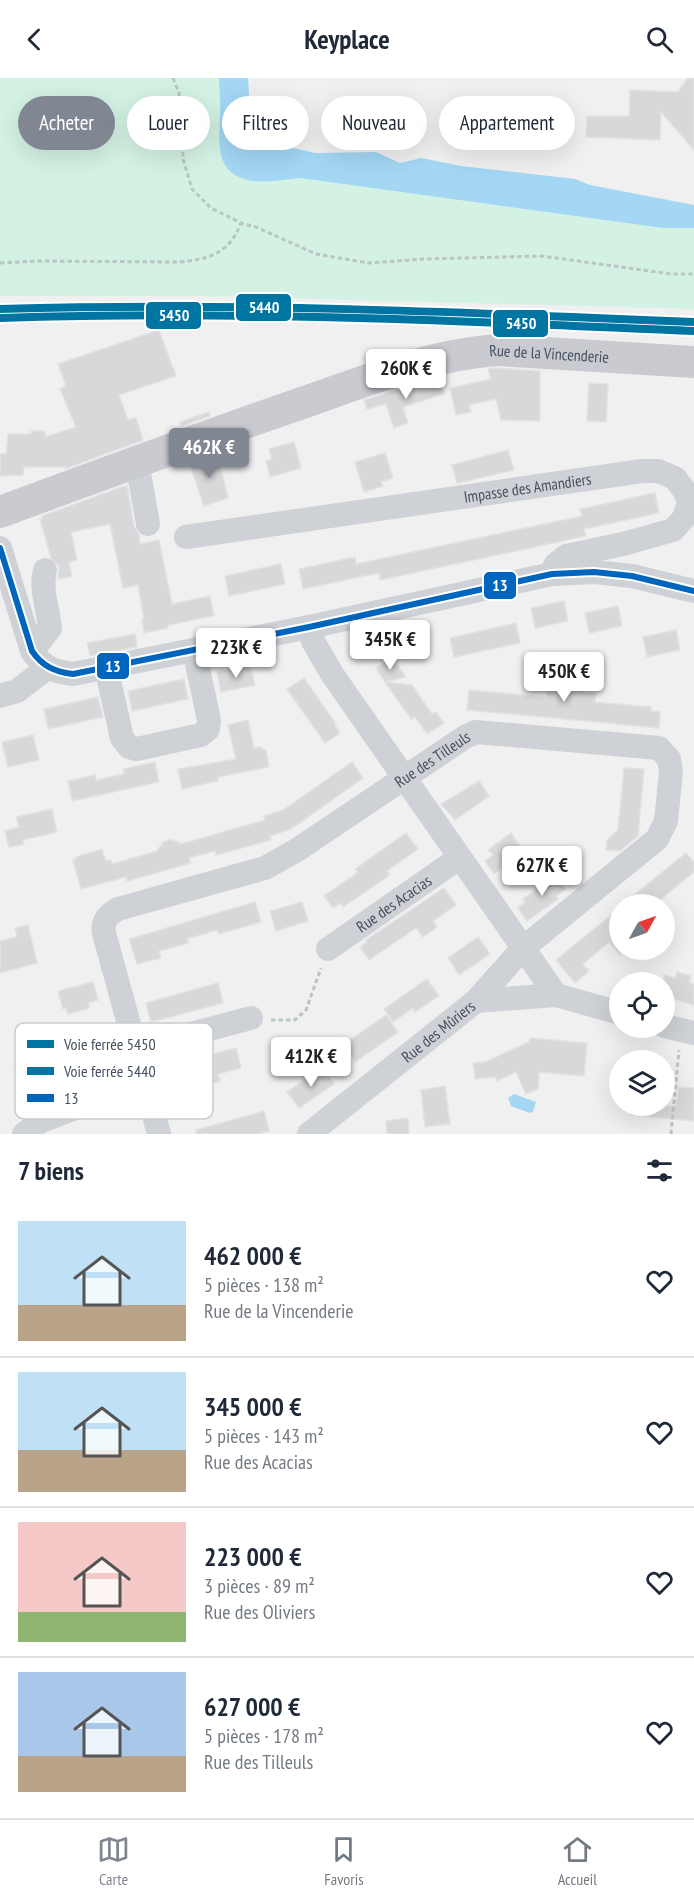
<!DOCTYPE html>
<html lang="fr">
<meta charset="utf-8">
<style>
body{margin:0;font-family:"PT Sans Narrow",sans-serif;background:#f2f2f3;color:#1f2937;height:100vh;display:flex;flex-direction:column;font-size:22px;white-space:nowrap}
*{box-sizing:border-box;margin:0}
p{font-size:20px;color:#747a83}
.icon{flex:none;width:33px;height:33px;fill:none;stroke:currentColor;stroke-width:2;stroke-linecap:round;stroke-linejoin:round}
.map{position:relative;height:1056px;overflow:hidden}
.drawer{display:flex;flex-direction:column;background:#fff;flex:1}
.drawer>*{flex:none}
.hud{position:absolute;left:18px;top:18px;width:658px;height:54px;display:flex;gap:12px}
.needle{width:39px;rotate:50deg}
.tools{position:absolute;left:609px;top:816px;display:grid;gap:12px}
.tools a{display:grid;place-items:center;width:66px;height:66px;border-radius:50%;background:#fff;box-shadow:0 6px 24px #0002;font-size:30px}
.price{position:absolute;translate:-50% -51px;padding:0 14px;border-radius:6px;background:#fff;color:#222;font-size:20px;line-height:39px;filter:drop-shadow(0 2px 3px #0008)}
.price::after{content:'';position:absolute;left:50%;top:36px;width:18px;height:14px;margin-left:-9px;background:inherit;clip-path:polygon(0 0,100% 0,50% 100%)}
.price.active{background:#818792;color:#fff}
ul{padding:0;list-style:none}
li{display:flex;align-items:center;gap:18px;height:150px;padding:0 18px}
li+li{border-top:2px solid #e0e1e3}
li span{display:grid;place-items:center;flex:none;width:168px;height:120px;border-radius:0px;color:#555}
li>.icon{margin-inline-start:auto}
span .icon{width:72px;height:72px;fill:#fffc;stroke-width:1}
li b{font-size:26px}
h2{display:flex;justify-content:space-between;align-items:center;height:72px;padding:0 18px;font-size:26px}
.pill{padding:0 21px;border-radius:27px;background:#fff;box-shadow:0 6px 24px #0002;font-size:21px;line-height:54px}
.pill.active{background:#818792;color:#fff}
header{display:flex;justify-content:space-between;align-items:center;height:78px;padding:0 18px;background:#fff;font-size:27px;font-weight:700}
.tabs{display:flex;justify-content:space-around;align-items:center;height:84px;border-top:2px solid #e0e1e3;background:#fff;font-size:16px;color:#747a83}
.tabs a{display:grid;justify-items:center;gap:3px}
.tabs .active{color:#818792}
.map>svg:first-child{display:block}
</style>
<header><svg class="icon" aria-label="back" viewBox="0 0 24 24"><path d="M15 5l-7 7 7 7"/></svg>Keyplace<svg class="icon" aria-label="search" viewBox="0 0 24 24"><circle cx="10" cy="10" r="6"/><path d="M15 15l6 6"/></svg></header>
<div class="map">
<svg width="694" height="1056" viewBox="0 0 694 1056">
<rect width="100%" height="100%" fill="#f1f0f0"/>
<polygon fill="#d3f2e3" points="0,0 219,0 221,31 255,103 300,100 663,150 694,150 694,231 201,218 0,218"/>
<g fill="#a3d7f4">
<path d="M219,0H248L251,50L263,63L315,75L376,74L400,85L421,80L461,88L575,101L590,107L694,127V150H663L300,100C286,101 268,105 253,103C212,96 220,64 220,33C221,22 219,11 219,0Z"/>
<polygon points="514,1016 536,1024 533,1034 530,1035 511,1028 508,1020"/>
</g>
<g fill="#d8d8db" stroke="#e2e2e3" stroke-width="1.5">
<polygon points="688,0 694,0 694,72 661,34 660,62 586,59 587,38 629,38 630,12 678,14"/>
<polygon points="159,252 176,298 119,317 128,342 136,340 143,362 65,391 65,389 24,389 23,397 0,398 0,376 6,376 8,356 31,356 31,353 45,353 45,359 76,349 60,311 66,308 58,286"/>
<polygon points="497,290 540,293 540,343 501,342 496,321 469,327 471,334 456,337 450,310 491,301 488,291"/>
<polygon points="439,300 444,316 403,329 408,345 394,350 386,326 367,331 364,322"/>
<polygon points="589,305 608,306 606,344 587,343"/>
<polygon points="209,334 210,338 182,348 180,344"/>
<polygon points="294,364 301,390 270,399 266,383 272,381 269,371"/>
<polygon points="508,372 514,392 457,405 452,387"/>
<polygon points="217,374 228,420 204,428 189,384"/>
<polygon points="385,375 393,400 381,404 383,408 364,414 355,384"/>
<polygon points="127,407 134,448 139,456 140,466 159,462 172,526 210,518 214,538 168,547 168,550 144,555 142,541 144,541 138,507 123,510 110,446 71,454 77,482 69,484 72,498 58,501 59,488 51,480 40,441 43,440 42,438"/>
<polygon points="655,415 659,435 584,451 586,458 380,502 379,495 303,511 299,491 355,479 356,486 582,438 580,431"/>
<polygon points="281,486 285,506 229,518 225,498"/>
<polygon points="564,523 568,543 535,550 531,530"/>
<polygon points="618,528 622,548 589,555 585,535"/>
<polygon points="516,545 520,565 454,579 450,560"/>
<polygon points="676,552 680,572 647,579 643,559"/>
<polygon points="135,556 137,569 90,578 87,565"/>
<polygon points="392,579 406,599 385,604 376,590"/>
<polygon points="250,587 255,607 221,614 217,594"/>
<polygon points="551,589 585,592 583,614 596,615 595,624 651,629 651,633 660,634 659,650 467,632 469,612 546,619"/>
<polygon points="304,600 336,646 335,647 340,655 325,665 287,611"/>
<polygon points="184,601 188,621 132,633 128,613"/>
<polygon points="385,604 412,607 432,636 436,634 444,645 427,656 415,639 411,641"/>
<polygon points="98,619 103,639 48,651 44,631"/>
<polygon points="248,642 254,670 262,669 263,672 266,672 269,689 218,699 218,703 182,711 178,691 236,681 228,647"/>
<polygon points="33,657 39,682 8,689 2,664"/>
<polygon points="155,684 159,704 72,723 68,703 95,697 96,702 124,696 123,691"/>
<polygon points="352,684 363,700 291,751 270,758 271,762 216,777 215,773 189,780 191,785 127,803 126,799 81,811 73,782 77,781 76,779 102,771 106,783 111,782 112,786 157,773 163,764 171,761 181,766 265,742 264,738 283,732"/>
<polygon points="624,690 644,691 638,758 620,773 606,772 607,762 618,752"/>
<polygon points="479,703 489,718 455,742 441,726"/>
<polygon points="52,731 57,754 23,762 24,766 9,769 5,753 19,749 16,739"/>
<polygon points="406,755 418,771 387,793 390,797 343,829 341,825 333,830 324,818 358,794 355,791"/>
<polygon points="511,755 524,774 494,796 485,783 493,777 488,772"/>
<polygon points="686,775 694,784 694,794 655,826 623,826"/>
<polygon points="554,795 566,811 556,818 558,821 527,843 518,830 525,824 523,821 545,805 543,802"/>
<polygon points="444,810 456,827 433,843 437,849 423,859 416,850 369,882 360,869 367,864 366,862"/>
<polygon points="255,824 261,844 219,856 217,852 187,861 189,865 159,873 161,880 137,886 129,861"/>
<polygon points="302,824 308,843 276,853 270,833"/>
<polygon points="620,830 620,877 609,864 583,886 589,893 575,905 556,882"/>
<polygon points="28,847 37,885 0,895 0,863 17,859 15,850"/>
<polygon points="478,859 490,876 459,897 448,880"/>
<polygon points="677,894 691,898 689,904 694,906 694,927 664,918 664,897 675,900"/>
<polygon points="427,901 439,918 415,934 413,930 393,944 384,931"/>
<polygon points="93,904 98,922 88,925 89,930 68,936 66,930 63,931 58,913"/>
<polygon points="218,905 223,925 151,944 146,925"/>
<polygon points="386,937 398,954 355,984 343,967"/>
<polygon points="530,960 587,965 584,998 539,994 538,1011 526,1016 516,994 497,1003 495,999 475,1001 473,985 485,984 529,964"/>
<polygon points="236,970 241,990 218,996 220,1003 207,1007 205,1000 162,1012 158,997 165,995 164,990"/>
<polygon points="49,982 55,1004 21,1014 14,991"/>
<polygon points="323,989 334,1006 299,1030 287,1014"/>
<polygon points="445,1008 450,1046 425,1049 421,1012"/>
<polygon points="679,1009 694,1010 694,1043 630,1037 630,1028 676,1028"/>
<polygon points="264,1033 269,1053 258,1056 197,1056 196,1052"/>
<polygon points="408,1040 409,1056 387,1056 386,1043"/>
</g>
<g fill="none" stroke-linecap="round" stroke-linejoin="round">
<g stroke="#b9c6c5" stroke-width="3" stroke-dasharray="4.5 3" stroke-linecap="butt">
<polyline points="173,0 179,15 183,55 183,81 192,111 211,130 241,145 256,149 316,176 369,185 424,181 542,178 671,196 694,196"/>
<path d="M0,185L38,183L179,184C209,181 229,176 241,145"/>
<polyline points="271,942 295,942 306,932 321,890"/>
<polyline points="671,1056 679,972"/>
</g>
<g stroke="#ced1d5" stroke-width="24">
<polyline points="137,384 148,446"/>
<path id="s1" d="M186,459L642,393H658L675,400L684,412L689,424L684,440L673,452L623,466L566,478L555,487L552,496"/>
<path d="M0,470L32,573C42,589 55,594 73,596L309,549L552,496L594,494L632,498L694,513"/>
<polyline points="309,549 313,563 332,596 556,917 620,935"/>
<path d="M32,573L50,550C48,530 40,511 45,492"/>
<polyline points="106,589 122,660 129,669 137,671 201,657 208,651 209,642 194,572"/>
<polyline points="0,618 17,613 47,590"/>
<path id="s2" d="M328,871L459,780"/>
<polyline points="664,948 694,955"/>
<polyline points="135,971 251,940"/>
<polyline points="24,1056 39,1044 144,1003"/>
<path id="s3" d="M159,1056L104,855C102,842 108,837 118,831L265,790L297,772L465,659L476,654L659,670L669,681L671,694L666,743L657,761L522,871L476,923"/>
<path id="s4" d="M309,1056L476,923L556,917"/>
</g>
<path stroke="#c9cbd1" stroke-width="32" id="s5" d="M0,434C101,397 203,359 305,324C368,302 430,277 497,272L694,284"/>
<g stroke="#fff" stroke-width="10">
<path id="bus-1" d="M0,470L32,573C42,588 55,594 73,596L309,549L552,496L594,494L632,498L694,513"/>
</g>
<use href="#bus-1" stroke="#0065bd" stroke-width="6"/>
<g stroke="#fff" stroke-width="12">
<path id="rail-1" d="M0,240C232,232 463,243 694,253"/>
</g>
<g stroke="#fff" stroke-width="12">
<path id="rail-2" d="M0,231C232,224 463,234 694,244"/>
</g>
<use href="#rail-1" stroke="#0075a1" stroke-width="8"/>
<use href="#rail-2" stroke="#0075a1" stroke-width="8"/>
</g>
<g text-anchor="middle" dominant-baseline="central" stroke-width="5" stroke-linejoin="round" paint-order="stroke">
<g font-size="16" fill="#454f5f" stroke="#fff">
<text stroke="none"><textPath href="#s5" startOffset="576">Rue de la Vincenderie</textPath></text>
<text stroke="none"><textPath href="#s1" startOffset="345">Impasse des Amandiers</textPath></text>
<text stroke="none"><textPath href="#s3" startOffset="591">Rue des Tilleuls</textPath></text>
<text stroke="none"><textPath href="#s2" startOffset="80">Rue des Acacias</textPath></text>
<text stroke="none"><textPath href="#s4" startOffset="165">Rue des Mûriers</textPath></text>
</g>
</g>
<rect x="15" y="945" width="198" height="96" rx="9" fill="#fff" stroke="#c7cacf" stroke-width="1.5"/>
<rect x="27" y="962" width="27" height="8" fill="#0075a1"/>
<rect x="27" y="989" width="27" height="8" fill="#0075a1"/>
<rect x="27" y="1016" width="27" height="8" fill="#0065bd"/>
<g font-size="16" fill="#454f5f">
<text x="64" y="972">Voie ferrée 5450</text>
<text x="64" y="999">Voie ferrée 5440</text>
<text x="64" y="1026">13</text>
</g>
<g stroke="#fff" stroke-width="2">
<rect x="235" y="215" width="57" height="29" rx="6" fill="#0075a1"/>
<rect x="145" y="223" width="57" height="29" rx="6" fill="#0075a1"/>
<rect x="492" y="231" width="57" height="29" rx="6" fill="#0075a1"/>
<rect x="483" y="493" width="34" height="29" rx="6" fill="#0065bd"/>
<rect x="96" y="574" width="34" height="28" rx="6" fill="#0065bd"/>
</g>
<g font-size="16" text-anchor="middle" font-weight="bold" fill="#fff">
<text x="264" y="235">5440</text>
<text x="174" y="243">5450</text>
<text x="521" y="251">5450</text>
<text x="500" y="513">13</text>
<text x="113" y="594">13</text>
</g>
</svg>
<div class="tools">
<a><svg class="needle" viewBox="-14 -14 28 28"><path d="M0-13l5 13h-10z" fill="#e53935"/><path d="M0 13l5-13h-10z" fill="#747a83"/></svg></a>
<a><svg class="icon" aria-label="locate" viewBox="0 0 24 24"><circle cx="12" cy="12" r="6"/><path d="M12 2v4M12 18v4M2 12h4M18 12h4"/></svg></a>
<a><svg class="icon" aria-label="layers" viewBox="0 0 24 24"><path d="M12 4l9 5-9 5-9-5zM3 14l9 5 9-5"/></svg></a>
</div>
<b class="price" style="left:406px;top:322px">260K €</b>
<b class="price active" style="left:209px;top:401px">462K €</b>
<b class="price" style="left:390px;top:593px">345K €</b>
<b class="price" style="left:236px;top:601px">223K €</b>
<b class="price" style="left:564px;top:625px">450K €</b>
<b class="price" style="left:542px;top:819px">627K €</b>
<b class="price" style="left:311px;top:1010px">412K €</b>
<div class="hud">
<a class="pill active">Acheter</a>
<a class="pill">Louer</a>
<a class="pill">Filtres</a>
<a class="pill">Nouveau</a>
<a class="pill">Appartement</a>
</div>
</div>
<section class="drawer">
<h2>7 biens<svg class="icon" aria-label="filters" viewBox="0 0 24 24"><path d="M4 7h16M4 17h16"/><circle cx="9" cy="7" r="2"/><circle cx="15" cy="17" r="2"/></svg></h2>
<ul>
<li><span style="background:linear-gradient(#bfe0f5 70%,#b9a48a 0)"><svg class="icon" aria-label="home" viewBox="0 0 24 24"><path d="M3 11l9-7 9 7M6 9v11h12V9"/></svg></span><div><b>462 000 €</b><p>5 pièces · 138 m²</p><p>Rue de la Vincenderie</p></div><svg class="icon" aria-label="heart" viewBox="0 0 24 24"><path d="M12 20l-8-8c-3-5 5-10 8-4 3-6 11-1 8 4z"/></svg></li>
<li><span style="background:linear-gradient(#bfe0f5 65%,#b9a48a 0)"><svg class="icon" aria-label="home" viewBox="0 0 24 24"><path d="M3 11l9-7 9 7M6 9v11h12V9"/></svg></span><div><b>345 000 €</b><p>5 pièces · 143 m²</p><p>Rue des Acacias</p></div><svg class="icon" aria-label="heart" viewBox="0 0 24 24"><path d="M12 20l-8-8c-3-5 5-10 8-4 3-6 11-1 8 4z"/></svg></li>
<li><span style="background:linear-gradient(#f6c9c9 75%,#8fb573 0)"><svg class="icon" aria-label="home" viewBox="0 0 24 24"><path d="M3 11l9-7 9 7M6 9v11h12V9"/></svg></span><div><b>223 000 €</b><p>3 pièces · 89 m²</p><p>Rue des Oliviers</p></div><svg class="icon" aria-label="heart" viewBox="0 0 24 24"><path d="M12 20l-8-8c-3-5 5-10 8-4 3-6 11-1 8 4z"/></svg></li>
<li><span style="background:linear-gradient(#a9c7e8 70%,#b9a48a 0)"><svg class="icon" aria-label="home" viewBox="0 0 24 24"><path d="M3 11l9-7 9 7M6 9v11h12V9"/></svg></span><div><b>627 000 €</b><p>5 pièces · 178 m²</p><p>Rue des Tilleuls</p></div><svg class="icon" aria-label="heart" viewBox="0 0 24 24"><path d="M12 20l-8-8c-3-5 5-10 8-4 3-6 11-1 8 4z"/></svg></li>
</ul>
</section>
<nav class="tabs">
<a class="active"><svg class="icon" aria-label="map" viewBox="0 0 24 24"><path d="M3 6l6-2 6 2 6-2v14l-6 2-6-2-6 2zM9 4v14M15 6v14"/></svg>Carte</a>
<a><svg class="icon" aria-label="saved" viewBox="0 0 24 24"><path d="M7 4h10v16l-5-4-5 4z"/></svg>Favoris</a>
<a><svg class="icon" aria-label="home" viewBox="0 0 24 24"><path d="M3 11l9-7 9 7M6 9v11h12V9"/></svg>Accueil</a>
</nav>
